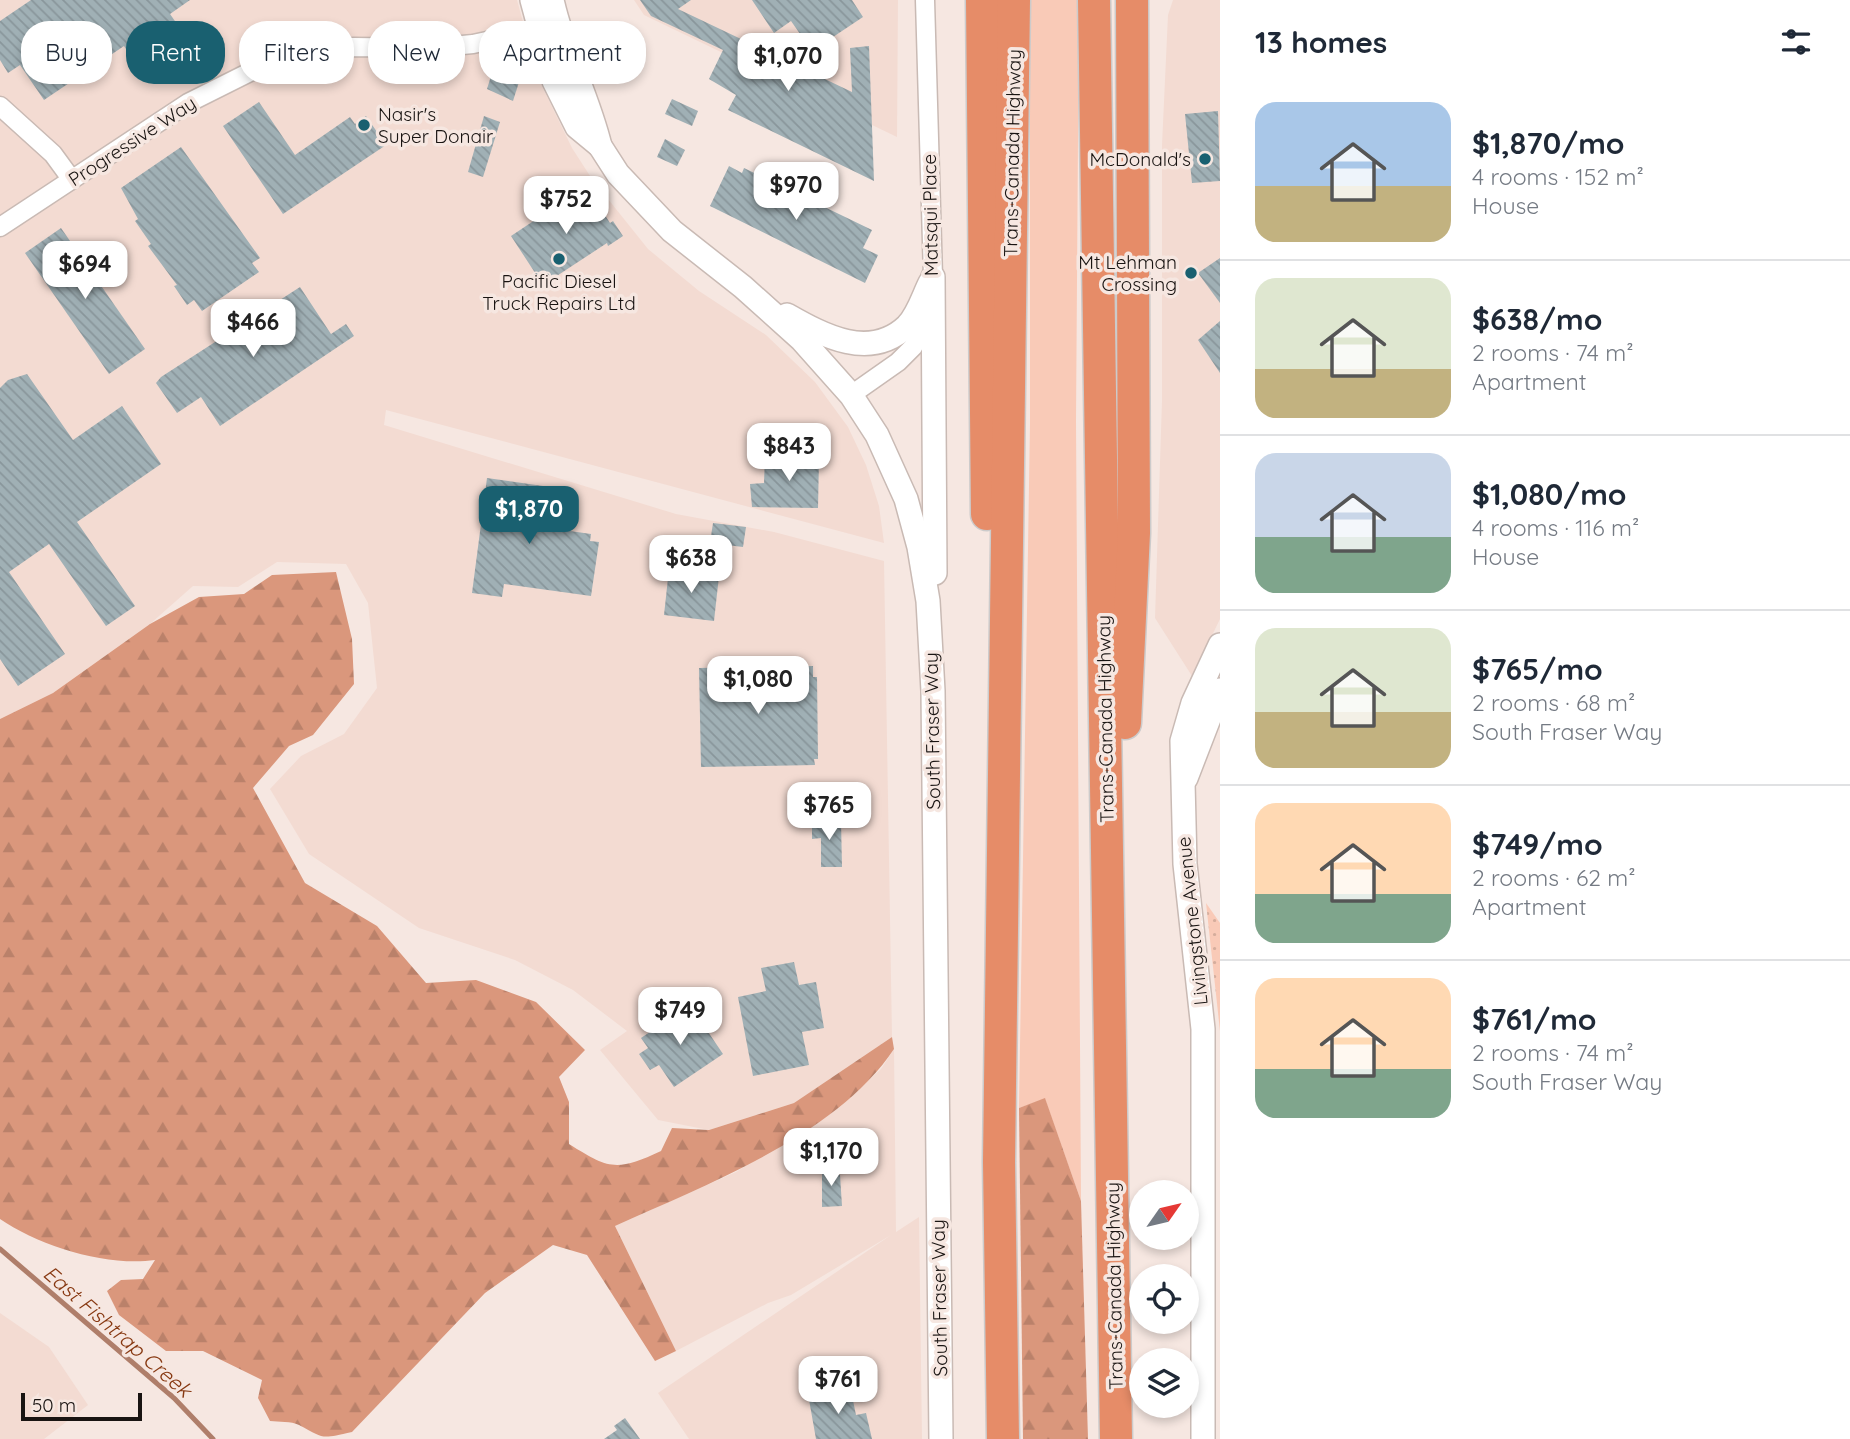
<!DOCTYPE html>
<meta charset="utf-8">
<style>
body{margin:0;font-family:Quicksand,sans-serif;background:#f6f6f7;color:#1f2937;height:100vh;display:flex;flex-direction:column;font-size:26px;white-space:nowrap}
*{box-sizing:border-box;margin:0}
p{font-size:23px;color:#747a83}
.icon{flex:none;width:38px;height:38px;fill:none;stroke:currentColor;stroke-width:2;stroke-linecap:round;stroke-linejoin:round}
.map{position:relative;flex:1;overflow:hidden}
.panel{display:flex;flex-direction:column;background:#fff;width:630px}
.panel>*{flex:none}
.hud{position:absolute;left:21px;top:21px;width:665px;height:63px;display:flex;gap:14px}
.needle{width:46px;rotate:56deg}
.fabs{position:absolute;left:1129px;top:1180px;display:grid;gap:14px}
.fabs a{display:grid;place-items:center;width:70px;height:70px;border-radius:50%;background:#fff;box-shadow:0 4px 10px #0003;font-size:35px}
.scale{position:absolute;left:21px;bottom:18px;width:121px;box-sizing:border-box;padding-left:7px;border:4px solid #191412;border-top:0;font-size:19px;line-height:24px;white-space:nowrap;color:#191412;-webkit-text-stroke:5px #f6e7e1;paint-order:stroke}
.price{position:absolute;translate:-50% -60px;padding:0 16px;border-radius:14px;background:#fff;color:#222;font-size:23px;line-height:46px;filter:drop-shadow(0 2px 4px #0008)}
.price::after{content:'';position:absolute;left:50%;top:42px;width:21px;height:16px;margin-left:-10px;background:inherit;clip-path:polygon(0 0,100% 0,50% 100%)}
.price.current{background:#196070;color:#fff}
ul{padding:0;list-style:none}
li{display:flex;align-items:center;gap:21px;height:175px;padding:0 35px}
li+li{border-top:2px solid #e0e1e3}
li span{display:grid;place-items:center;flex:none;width:196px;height:140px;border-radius:21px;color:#555}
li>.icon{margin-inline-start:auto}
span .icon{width:84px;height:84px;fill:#fffc;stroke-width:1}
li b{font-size:30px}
h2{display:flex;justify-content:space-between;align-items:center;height:84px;padding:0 35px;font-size:30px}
.chip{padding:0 24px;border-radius:28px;background:#fff;box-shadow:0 4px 10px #0003;font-size:24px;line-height:63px}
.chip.current{background:#196070;color:#fff}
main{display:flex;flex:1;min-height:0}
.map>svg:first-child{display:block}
</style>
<main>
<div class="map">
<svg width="1220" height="1439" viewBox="0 0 1220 1439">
<defs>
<pattern id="forest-firs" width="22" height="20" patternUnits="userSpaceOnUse" patternTransform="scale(1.75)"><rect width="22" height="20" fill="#da977c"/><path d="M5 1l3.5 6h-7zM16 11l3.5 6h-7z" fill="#ba816a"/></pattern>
<pattern id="park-dots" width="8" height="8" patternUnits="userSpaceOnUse" patternTransform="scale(1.75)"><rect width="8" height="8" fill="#f9cab7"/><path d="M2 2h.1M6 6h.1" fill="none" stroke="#d5ad9c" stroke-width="1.8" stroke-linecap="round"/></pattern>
<pattern id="building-back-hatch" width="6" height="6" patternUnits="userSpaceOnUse" patternTransform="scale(1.75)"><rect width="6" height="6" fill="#a0b0b5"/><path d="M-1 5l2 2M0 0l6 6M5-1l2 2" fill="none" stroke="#89969b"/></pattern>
</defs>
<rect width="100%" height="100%" fill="#f6e7e1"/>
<g fill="#f3dbd2">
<polygon points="0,0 517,0 539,80 572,148 592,179 648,249 699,291 766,335 815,382 848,427 866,465 879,506 884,543 386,410 384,425 676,514 774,532 884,561 892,1037 794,1103 709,1130 658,1120 600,1050 627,1031 573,990 515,960 419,928 309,854 270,789 301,756 344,734 377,688 368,603 346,564 277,562 238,587 193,586 150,624 53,693 0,719"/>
<polygon points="634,0 898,0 897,137 644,15"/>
<polygon points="1173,0 1220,0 1220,619 1192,676 1155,618 1162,401 1162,145 1168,15"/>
<polygon points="894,1049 896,1232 919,1217 922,1439 689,1439 658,1393 891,1235 791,1295 768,1303 676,1351 615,1226 736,1172 835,1110 881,1069"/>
<polygon points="0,1313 49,1347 88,1405 44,1439 0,1439"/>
</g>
<polygon fill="#f9cab7" points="1030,0 1079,0 1076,421 1081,1201 1045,1099 1019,1108 1030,424"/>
<g fill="url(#forest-firs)">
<path d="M336,572L352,639L354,684L313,735L289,746L253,788L305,883L377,926L426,983L476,980L536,1002L585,1050L559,1077L569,1102V1144C609,1169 616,1172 661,1151L672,1128L709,1130L794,1103L892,1037L894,1049C836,1136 707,1184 615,1226L676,1351L655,1361L587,1255L553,1245L485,1293L352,1432C320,1439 325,1439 299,1425C291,1421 279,1422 270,1421L258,1398L262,1380L203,1351H166L119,1315L107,1291L121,1280L143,1279L155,1260C107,1267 39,1246 0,1219V719L53,693L150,624L199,597L244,594L272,575Z"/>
<polygon points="1045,1098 1081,1201 1088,1439 1023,1439 1019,1108"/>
</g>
<polygon fill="url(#park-dots)" points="1206,903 1220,923 1220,1031"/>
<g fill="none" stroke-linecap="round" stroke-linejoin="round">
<polyline stroke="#af7e6a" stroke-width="5" points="0,1249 174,1398 213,1439"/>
</g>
<g fill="url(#building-back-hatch)">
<polygon points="31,0 190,0 170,14 177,24 130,55 124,46 44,100 20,65 8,73 0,60 0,21"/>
<polygon points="640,0 691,0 678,9 852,92 850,48 869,46 874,181 728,110 736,95 709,79 723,50 651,16"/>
<polygon points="752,0 852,0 863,17 812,51 791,21 774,33"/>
<polygon points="491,76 519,82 513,101 487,89"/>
<polygon points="672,99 698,111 692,126 665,114"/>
<polygon points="259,102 295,155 350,117 355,124 366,116 386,145 283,214 223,126"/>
<polygon points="1218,111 1220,181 1192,183 1185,114"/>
<polygon points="484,116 500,122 483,177 468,172"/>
<polygon points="665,139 685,150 677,166 657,157"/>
<polygon points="181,147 260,258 252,263 259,272 202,311 194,300 187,305 174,286 177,285 148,246 151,244 135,221 138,219 121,188"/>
<polygon points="729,166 742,173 744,168 872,230 863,248 878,255 865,283 710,206"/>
<polygon points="586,186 610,223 613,221 623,236 608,246 607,243 543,285 511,236"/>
<polygon points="61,228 145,349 109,374 25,253"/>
<polygon points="1220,258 1220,303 1198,273"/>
<polygon points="300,287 331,334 346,324 354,336 220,426 201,397 177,413 156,383 161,377"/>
<polygon points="1220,321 1220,373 1198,340"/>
<polygon points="27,374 73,440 122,406 161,464 77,522 135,606 106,626 49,544 9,572 65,654 18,686 0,659 0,388 8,380"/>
<polygon points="803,451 817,451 819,458 818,508 752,507 750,484 764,483 765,456 803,457"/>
<polygon points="487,478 543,486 538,520 571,524 570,531 591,534 590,541 599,542 591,596 504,584 502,597 472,593"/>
<polygon points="713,523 746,527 743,547 710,543"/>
<polygon points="669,569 719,576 714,621 664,615"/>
<polygon points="813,666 813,677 817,677 818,759 814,759 815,765 701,767 699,668"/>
<polygon points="841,821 842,867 821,867 821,838 812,839 812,822"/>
<polygon points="794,962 799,985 816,982 824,1028 802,1032 809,1065 753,1076 738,997 766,991 761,968"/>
<polygon points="690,1005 723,1054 674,1087 659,1065 650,1070 639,1054 648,1048 641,1038"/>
<polygon points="836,1168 837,1175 840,1175 842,1206 822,1207 822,1169"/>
<polygon points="850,1386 856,1415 866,1413 872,1439 816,1439 808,1394"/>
<polygon points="625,1418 640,1439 604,1439 617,1430 614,1426"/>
</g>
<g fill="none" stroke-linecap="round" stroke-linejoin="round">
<g stroke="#c9bab4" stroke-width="21">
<g id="minor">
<polyline points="0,106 53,154 72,180"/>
<polyline points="0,227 188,103 258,68 291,57 353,47 430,48 473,44 551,27"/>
<polyline points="851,395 898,362 913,347 924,328 933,277 925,0"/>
</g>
</g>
<g stroke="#c9bab4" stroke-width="26">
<g id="tertiary">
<polyline points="532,0 554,81 577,127 600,146 618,174 672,231 743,287 802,340 851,395 877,435 906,499 919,547 928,601 933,691 941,1439"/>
<path d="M552,0C563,51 588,96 600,146"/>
<polyline points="933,277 935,573"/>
<path d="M787,315C824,336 870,361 907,326C918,315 923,297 930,283"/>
<polyline points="1186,778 1220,690"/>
<polyline points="1203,1439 1203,1029 1185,864 1182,741 1193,703 1220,645"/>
</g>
</g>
<g stroke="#cccbcb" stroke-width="35">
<g id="motorway">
<polyline points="982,0 987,514"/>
<polyline points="1094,0 1116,1439"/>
<polyline points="1125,723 1134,533 1132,0"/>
<polyline points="1003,1439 999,1162 1014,0"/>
</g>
</g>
<use href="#minor" stroke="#fff" stroke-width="18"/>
<use href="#tertiary" stroke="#fff" stroke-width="23"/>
<use href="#motorway" stroke="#e68c68" stroke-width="32"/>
</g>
<g fill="#196070" stroke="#f6e7e1" stroke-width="2.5">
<circle cx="364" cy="125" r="7"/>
<circle cx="1205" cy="159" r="7"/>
<circle cx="559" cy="259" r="7"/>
<circle cx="1191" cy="273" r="7"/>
</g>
<g text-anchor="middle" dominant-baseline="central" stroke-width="7" stroke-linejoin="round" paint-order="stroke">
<g font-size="19" fill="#191412" stroke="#f6e7e1" text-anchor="end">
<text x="378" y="114" text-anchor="start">Nasir's<tspan x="378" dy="22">Super Donair</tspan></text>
<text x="1191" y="159">McDonald's</text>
<text x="1177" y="262">Mt Lehman<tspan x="1177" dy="22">Crossing</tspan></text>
<text x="559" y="281" text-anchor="middle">Pacific Diesel<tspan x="559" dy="22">Truck Repairs Ltd</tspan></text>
</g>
<g font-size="19" fill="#191412" stroke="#f6e7e1">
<text transform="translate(132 141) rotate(-33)">Progressive Way</text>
<text transform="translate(1012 153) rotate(-89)">Trans-Canada Highway</text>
<text transform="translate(930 215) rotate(-91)">Matsqui Place</text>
<text transform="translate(1105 719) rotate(-91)">Trans-Canada Highway</text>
<text transform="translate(932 731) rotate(-91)">South Fraser Way</text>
<text transform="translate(1192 921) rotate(-96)">Livingstone Avenue</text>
<text transform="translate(1114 1286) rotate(-91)">Trans-Canada Highway</text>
<text transform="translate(939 1298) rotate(-91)">South Fraser Way</text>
</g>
<g font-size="21" font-style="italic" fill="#873811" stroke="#f6e7e1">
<text transform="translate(118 1331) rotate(41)">East Fishtrap Creek</text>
</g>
</g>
</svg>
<div class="fabs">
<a><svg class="needle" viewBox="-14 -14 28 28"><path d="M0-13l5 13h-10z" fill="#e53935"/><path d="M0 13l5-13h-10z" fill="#747a83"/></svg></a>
<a><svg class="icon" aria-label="locate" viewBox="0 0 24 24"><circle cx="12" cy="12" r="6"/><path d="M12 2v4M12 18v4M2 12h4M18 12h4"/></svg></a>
<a><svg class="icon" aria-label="layers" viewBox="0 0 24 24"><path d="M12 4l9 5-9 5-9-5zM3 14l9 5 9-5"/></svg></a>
</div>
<div class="scale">50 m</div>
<b class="price" style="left:788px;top:93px">$1,070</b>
<b class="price" style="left:796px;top:222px">$970</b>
<b class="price" style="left:566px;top:236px">$752</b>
<b class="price" style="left:85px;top:301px">$694</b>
<b class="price" style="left:253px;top:359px">$466</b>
<b class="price" style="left:789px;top:483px">$843</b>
<b class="price current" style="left:529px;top:546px">$1,870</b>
<b class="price" style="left:691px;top:595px">$638</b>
<b class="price" style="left:758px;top:716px">$1,080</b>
<b class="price" style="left:829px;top:842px">$765</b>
<b class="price" style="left:680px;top:1047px">$749</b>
<b class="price" style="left:831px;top:1188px">$1,170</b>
<b class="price" style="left:838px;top:1416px">$761</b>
<div class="hud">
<a class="chip">Buy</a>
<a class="chip current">Rent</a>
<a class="chip">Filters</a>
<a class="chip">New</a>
<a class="chip">Apartment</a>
</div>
</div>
<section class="panel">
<h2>13 homes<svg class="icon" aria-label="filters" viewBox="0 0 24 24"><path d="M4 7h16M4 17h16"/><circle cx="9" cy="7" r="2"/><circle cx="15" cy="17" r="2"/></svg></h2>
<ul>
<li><span style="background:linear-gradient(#a9c7e8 60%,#c2b280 0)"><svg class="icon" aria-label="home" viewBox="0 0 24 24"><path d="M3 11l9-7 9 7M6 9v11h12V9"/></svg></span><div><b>$1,870/mo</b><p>4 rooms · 152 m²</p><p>House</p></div></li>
<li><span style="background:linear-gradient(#dfe7d0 65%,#c2b280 0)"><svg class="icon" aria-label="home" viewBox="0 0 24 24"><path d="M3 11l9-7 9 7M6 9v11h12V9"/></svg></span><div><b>$638/mo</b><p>2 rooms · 74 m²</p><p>Apartment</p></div></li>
<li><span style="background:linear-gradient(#c9d6e8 60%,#7fa58c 0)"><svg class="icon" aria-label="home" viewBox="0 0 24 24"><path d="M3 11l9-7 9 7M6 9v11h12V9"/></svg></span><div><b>$1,080/mo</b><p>4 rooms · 116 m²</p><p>House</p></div></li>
<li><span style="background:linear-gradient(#dfe7d0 60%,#c2b280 0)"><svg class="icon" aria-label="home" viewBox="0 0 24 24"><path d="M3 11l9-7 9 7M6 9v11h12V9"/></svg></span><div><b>$765/mo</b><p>2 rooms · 68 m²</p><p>South Fraser Way</p></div></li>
<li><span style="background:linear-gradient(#ffd9b3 65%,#7fa58c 0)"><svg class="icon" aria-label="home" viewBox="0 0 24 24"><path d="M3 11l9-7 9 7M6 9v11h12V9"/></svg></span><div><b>$749/mo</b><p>2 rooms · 62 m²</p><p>Apartment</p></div></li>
<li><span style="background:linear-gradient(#ffd9b3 65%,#7fa58c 0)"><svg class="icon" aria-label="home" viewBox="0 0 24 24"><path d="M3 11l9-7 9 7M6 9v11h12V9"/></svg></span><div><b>$761/mo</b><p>2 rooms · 74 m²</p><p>South Fraser Way</p></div></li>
</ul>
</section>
</main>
